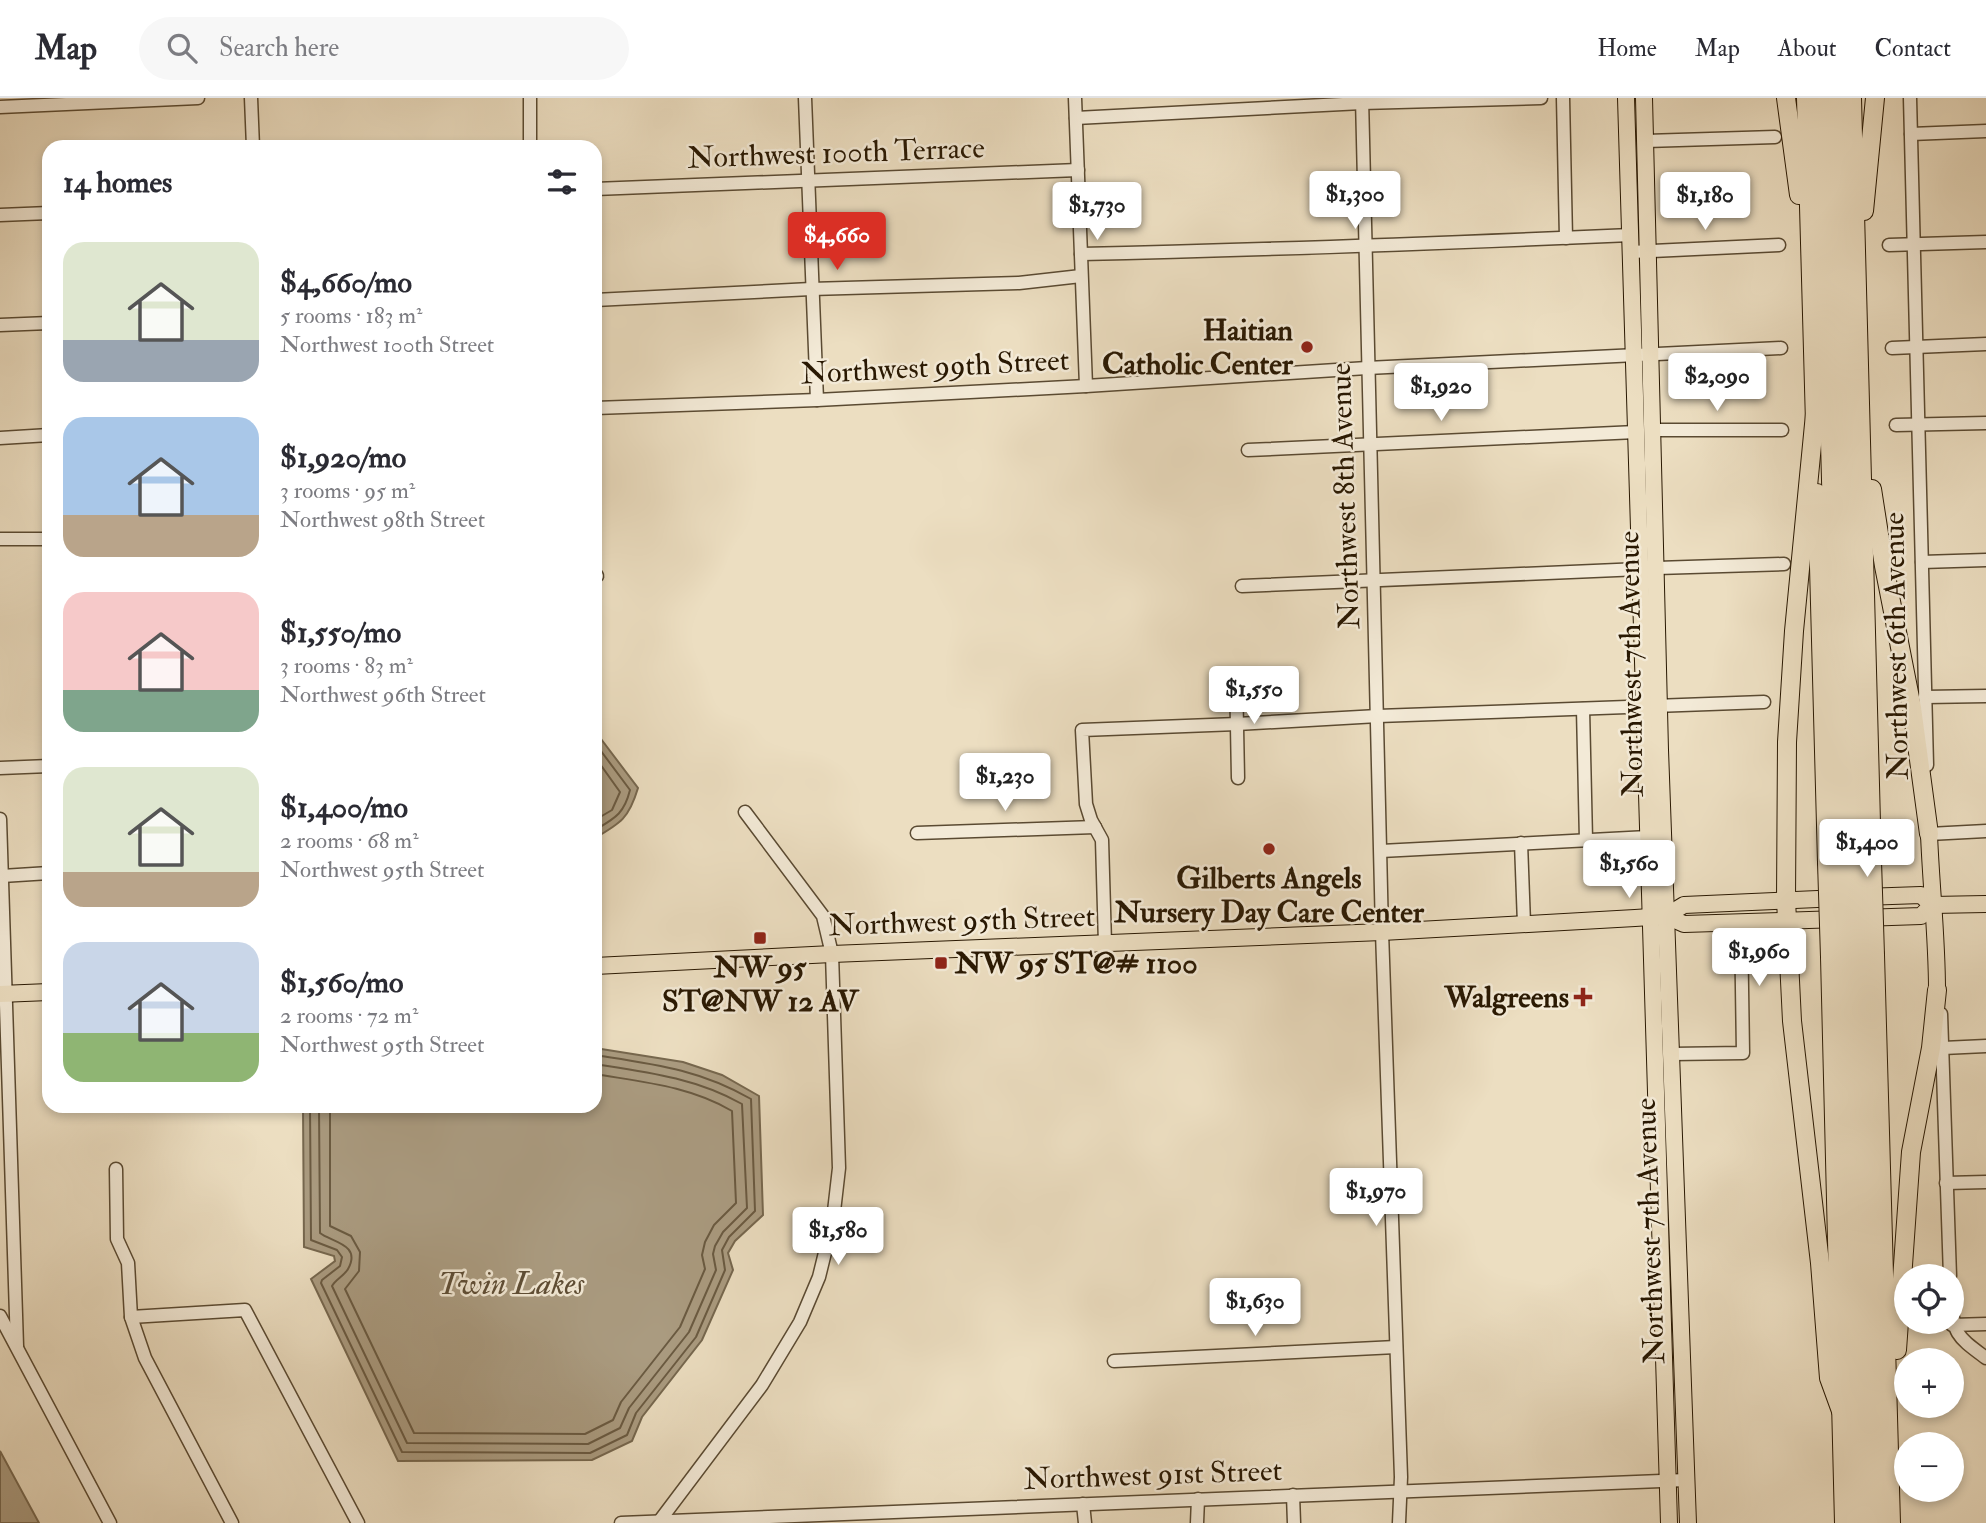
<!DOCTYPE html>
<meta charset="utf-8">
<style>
body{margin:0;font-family:"IM FELL Double Pica",serif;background:#f7f7f7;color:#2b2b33;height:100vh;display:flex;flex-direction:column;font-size:26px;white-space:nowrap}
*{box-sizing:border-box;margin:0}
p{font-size:23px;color:#7c7c81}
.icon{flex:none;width:38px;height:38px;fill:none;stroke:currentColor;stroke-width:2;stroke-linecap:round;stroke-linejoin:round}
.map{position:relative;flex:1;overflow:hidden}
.sheet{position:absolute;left:42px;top:42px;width:560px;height:973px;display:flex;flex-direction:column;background:#fff;border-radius:21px;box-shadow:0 4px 10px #0003}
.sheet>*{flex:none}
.fabs{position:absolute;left:1894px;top:1166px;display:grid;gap:14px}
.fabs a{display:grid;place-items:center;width:70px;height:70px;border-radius:50%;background:#fff;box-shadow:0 4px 10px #0003;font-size:35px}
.price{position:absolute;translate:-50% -60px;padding:0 16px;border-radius:7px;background:#fff;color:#222;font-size:23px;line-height:46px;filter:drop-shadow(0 2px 4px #0008)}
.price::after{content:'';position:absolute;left:50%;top:42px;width:21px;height:16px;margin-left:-10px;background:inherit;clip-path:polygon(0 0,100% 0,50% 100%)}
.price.current{background:#d93025;color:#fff}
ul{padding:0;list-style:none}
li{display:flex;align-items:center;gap:21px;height:175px;padding:0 21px}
li span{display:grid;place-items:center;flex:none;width:196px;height:140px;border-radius:21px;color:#555}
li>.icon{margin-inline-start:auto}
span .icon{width:84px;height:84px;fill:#fffc;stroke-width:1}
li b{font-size:30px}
h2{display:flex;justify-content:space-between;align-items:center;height:84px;padding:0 21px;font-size:30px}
header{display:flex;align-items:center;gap:42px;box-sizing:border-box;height:98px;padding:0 35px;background:#fff;border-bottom:2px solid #e1e1e2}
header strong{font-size:33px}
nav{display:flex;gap:38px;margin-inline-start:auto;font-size:24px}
.search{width:490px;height:63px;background:#f7f7f7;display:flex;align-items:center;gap:18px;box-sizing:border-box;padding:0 24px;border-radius:38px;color:#7c7c81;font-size:26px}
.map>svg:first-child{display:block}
</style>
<header>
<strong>Map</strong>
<div class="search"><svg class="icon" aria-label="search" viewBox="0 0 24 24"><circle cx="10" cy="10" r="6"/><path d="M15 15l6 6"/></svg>Search here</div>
<nav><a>Home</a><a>Map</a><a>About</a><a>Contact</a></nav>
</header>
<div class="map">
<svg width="1986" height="1425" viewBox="0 0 1986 1425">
<rect width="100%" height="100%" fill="#ecdec1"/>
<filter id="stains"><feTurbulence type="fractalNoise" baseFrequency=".00286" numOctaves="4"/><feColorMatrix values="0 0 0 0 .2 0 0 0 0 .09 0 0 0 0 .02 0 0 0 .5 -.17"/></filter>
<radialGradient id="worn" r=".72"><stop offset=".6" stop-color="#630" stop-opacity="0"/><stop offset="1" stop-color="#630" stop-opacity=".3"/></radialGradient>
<g fill="#aa9b80" stroke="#76674e" stroke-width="2">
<path d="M595,633L638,690C629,720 621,725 595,740Z"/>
<polygon points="595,950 683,964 722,977 759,998 763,1117 735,1143 728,1155 733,1172 702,1242 642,1319 632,1343 592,1362 398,1363 311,1181 335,1163 334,1158 304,1149 303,1008 595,1008"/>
<polygon points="0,1353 39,1425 0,1425"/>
</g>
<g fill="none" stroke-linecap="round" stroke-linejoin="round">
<g stroke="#6a5a41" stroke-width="2">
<path d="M595,645L630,692C624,716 615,720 595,732"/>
<polyline points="595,659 620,694 612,712 595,722"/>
<path d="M310,1008L311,1142L337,1152L342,1159L340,1168L322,1182L321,1185L402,1354L590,1355L627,1337L636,1315L696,1239L725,1172L722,1152L729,1139L755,1113L751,1001C699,971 653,966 595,957"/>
<path d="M319,1008L320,1135C331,1144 362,1146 348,1171C344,1178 336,1181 332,1188L407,1345L588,1346L620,1330L629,1310L689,1234L716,1172L713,1156L715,1148L723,1134L747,1110L742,1006C696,980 647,974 595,966"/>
<path d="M330,1008V1128L351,1138L360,1154L359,1173L345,1191L414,1335L585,1336L613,1322L621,1304L680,1229L705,1171L702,1157L705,1144L714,1127L736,1105L732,1013C690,988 642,984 595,976"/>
</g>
<g stroke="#5a4a32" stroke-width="15">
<g id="minor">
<polyline points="251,0 253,49"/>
<polyline points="530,0 530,49"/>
<polyline points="805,0 817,302"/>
<polyline points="1075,0 1086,288"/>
<polyline points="1362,0 1382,834 1401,1379 1399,1425"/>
<polyline points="1563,0 1566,140"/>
<polyline points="1910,0 1927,667"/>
<polyline points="0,9 198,0"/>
<polyline points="1076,20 1362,5 1541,0"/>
<polyline points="1911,36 1986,33"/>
<polyline points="1646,43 1775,39"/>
<polyline points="595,91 1078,72"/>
<polyline points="0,117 49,115"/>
<polyline points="1889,147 1986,144"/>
<polyline points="1631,154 1779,147"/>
<path d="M1081,156C1264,152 1447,145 1631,137"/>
<polyline points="595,202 811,191 1019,185 1081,178"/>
<polyline points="0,227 49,225"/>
<polyline points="1892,250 1986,246"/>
<polyline points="595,310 817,302 1086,288 1367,270 1781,250"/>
<polyline points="1896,327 1986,325"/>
<polyline points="1653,332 1782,332"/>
<polyline points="0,340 49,337"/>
<polyline points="1248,352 1636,334"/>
<polyline points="0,441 49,441"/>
<polyline points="1922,464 1986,462"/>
<polyline points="1657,470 1784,466"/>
<polyline points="595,475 597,478"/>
<polyline points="1242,488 1640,471"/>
<polyline points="1236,577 1238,680"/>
<polyline points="1925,599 1986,598"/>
<polyline points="1583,611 1586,742"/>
<polyline points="0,670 49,668"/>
<polyline points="0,721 17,1248"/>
<polyline points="1929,731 1929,736 1986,733"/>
<polyline points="917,735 1095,729"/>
<polyline points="1521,745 1524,826"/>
<polyline points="1381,753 1648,739"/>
<polyline points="2,778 49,775"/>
<polyline points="1105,846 1102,742 1091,722 1086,706 1082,632 1237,626 1378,618 1764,604"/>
<polyline points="1941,916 1950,1178"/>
<polyline points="1943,950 1986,948"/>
<polyline points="1672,956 1743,955 1741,825"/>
<polyline points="116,1071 117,1141 128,1165 131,1219 145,1260 232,1425"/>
<polyline points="1946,1085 1986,1084"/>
<path d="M1951,1201C1953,1237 1958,1239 1986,1260"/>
<polyline points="0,1218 110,1425"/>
<polyline points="131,1219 245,1212 358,1425"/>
<polyline points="1952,1227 1986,1226"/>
<polyline points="1114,1263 1396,1249"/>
<polyline points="1293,1397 1294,1425"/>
<polyline points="1083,1406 1085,1425"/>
<polyline points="621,1425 1686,1382"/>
<polyline points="658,1425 762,1287 800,1224 819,1179 833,1122 839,1070 832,856 823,818 745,714"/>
<polyline points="1197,1425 1198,1401"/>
</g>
</g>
<g stroke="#291802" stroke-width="18">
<g id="major">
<polyline points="1626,0 1669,1425"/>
<polyline points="1644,0 1660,652 1688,1425"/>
<path d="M1929,736C1931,788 1937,840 1937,892"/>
<polyline points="1863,799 1921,797 1932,807 1986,806"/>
<polyline points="1666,818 1684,826 1840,821"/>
<polyline points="1862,820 1921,818 1932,807"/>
<polyline points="595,868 832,856 1382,834 1635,820 1666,818 1684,807 1840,800"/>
<polyline points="0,896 49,894"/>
</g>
</g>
<g stroke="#291802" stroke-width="20">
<g id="highway">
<polyline points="1786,0 1799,97"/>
<polyline points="1806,0 1815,325"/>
<polyline points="1821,0 1841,764"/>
<polyline points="1837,0 1858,764"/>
<polyline points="1852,0 1872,763"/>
<polyline points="1864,113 1875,0"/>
<polyline points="1815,316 1794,533 1787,644 1786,802 1792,923 1820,1165 1829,1280 1841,1313"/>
<polyline points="1872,391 1884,468 1912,610 1929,736"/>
<polyline points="1817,395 1827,764"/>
<polyline points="1875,857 1891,1425"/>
<polyline points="1844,858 1859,1425"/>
<polyline points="1860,858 1876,1425"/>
<polyline points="1830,859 1844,1425"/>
<polyline points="1897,1252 1911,1054 1931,950 1937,892"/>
</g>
</g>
<use href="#minor" stroke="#f3ead7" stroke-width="12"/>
<use href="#major" stroke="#ecdec1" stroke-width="16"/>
<use href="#highway" stroke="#ecdec1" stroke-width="18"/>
<g stroke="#291802" stroke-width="20" stroke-linecap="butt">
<g id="highway-bridge">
<polyline points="1872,763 1875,857"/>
<polyline points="1827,764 1830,859"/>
<polyline points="1841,764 1844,858"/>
<polyline points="1858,764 1860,858"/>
</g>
</g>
<use href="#highway-bridge" stroke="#ecdec1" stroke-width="18"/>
</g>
<g fill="#8f2418" stroke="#f3ead7" stroke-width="2.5">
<circle cx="1307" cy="249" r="7"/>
<circle cx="1269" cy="751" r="7"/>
<rect x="753" y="833" width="14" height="14" rx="3.5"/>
<rect x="934" y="858" width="14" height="14" rx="3.5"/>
<path d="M1579.5 888.5h7v7h7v7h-7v7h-7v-7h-7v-7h7z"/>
</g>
<g text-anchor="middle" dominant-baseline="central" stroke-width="5" stroke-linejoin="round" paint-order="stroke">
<g font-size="30" fill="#291802" stroke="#f3ead7">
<text transform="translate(836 55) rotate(-2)">Northwest 100th Terrace</text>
<text transform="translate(935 269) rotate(-3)">Northwest 99th Street</text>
<text transform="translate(1345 398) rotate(-92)">Northwest 8th Avenue</text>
<text transform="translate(1896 548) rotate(-91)">Northwest 6th Avenue</text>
<text transform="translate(1631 566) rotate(-91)">Northwest 7th Avenue</text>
<text transform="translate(962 823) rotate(-2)">Northwest 95th Street</text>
<text transform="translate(1650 1133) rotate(-92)">Northwest 7th Avenue</text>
<text transform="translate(1153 1377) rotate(-2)">Northwest 91st Street</text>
</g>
<g font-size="30" font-weight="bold" fill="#291802" stroke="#f3ead7" text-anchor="end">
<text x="1293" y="232">Haitian<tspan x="1293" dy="34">Catholic Center</tspan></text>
<text x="1269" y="780" text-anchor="middle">Gilberts Angels<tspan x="1269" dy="34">Nursery Day Care Center</tspan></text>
<text x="955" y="865" text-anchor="start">NW 95 ST@# 1100</text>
<text x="760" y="869" text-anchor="middle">NW 95<tspan x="760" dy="34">ST@NW 12 AV</tspan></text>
<text x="1569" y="899">Walgreens</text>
</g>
<g font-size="32" font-style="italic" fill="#5d4c34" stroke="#f3ead7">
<text x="511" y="1186">Twin Lakes</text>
</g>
</g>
<rect width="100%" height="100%" filter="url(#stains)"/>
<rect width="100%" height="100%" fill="url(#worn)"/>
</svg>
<div class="fabs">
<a><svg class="icon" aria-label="locate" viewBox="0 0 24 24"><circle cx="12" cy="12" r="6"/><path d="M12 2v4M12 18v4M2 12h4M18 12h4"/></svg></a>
<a>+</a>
<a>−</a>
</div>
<b class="price" style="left:1355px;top:133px">$1,300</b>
<b class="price" style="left:1705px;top:134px">$1,180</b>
<b class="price" style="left:1097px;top:144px">$1,730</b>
<b class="price current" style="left:837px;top:174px">$4,660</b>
<b class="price" style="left:1717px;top:315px">$2,090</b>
<b class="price" style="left:1441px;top:325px">$1,920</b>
<b class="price" style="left:1254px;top:628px">$1,550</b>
<b class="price" style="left:1005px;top:715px">$1,230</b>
<b class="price" style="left:1867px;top:781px">$1,400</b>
<b class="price" style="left:1629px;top:802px">$1,560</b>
<b class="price" style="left:1759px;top:890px">$1,960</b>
<b class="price" style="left:1376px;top:1130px">$1,970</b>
<b class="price" style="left:838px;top:1169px">$1,580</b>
<b class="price" style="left:1255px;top:1240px">$1,630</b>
<section class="sheet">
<h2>14 homes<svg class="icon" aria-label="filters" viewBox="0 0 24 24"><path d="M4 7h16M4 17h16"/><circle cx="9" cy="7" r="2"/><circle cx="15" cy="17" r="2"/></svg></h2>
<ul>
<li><span style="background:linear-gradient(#dfe7d0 70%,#9aa5b1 0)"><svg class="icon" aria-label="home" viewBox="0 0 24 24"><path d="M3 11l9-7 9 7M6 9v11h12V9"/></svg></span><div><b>$4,660/mo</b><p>5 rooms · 183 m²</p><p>Northwest 100th Street</p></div></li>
<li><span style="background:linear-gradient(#a9c7e8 70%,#b9a48a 0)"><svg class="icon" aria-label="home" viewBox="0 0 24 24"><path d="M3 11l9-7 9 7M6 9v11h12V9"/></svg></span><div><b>$1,920/mo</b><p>3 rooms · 95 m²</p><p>Northwest 98th Street</p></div></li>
<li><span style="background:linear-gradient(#f6c9c9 70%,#7fa58c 0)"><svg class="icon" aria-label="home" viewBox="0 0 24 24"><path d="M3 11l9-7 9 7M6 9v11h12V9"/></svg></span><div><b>$1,550/mo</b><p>3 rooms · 83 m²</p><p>Northwest 96th Street</p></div></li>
<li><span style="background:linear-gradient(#dfe7d0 75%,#b9a48a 0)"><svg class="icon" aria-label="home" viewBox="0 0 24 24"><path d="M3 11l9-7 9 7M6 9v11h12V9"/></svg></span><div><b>$1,400/mo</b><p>2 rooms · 68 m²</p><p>Northwest 95th Street</p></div></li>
<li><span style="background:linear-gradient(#c9d6e8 65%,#8fb573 0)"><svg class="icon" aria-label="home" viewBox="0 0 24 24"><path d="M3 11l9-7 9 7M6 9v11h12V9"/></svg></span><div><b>$1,560/mo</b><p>2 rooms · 72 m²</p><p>Northwest 95th Street</p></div></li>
</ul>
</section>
</div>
